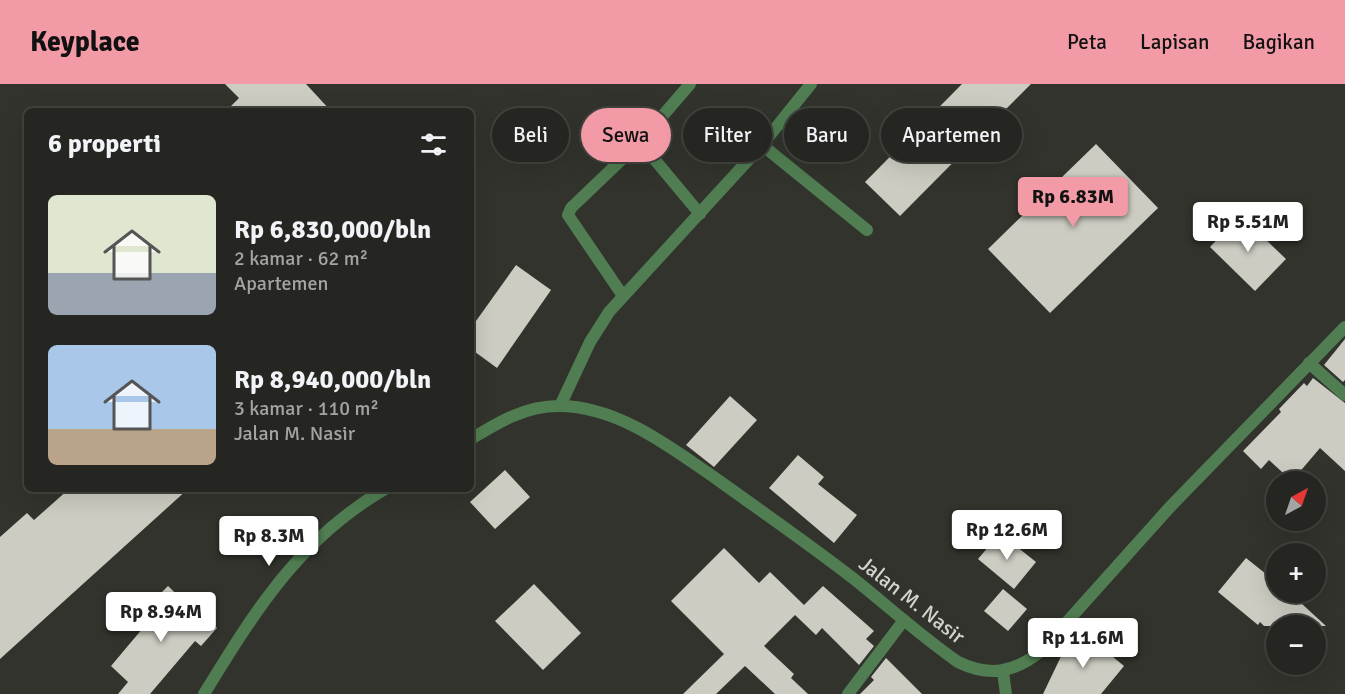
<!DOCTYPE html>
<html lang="id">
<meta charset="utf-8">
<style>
body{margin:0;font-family:Signika,sans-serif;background:#31322e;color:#f1f3f6;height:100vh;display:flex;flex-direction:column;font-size:22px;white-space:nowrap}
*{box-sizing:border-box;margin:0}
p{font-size:20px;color:#a3a5a5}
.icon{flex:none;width:33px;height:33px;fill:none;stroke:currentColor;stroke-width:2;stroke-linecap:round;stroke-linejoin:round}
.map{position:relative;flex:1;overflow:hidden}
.panel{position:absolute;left:24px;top:24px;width:450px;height:384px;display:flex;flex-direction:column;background:#252621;border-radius:9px;box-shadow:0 6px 24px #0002,0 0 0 2px #42433f}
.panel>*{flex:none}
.banner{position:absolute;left:492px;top:24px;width:570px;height:54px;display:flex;gap:12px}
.needle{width:39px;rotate:40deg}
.tools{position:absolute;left:1266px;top:387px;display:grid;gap:12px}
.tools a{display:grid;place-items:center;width:60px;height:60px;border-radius:50%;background:#252621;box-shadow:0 6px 24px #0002,0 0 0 2px #42433f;font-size:30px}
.price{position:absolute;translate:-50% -51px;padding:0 14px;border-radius:6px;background:#fff;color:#222;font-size:20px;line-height:39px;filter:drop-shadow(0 2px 3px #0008)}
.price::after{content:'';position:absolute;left:50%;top:36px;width:18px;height:14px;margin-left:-9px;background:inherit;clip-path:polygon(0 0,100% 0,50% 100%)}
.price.selected{background:#f39aa7;color:#111}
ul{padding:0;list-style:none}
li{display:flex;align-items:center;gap:18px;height:150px;padding:0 24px}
li span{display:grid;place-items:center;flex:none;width:168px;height:120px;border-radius:9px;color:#555}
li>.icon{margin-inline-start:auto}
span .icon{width:72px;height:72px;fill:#fffc;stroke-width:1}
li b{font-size:26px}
h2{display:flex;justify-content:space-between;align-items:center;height:72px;padding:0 24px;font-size:26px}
.tag{padding:0 21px;border-radius:27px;background:#252621;box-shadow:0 6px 24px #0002,0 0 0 2px #42433f;font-size:21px;line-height:54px}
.tag.selected{background:#f39aa7;color:#111}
header{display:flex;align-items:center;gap:36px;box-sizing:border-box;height:84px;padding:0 30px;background:#f39aa7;color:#111}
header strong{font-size:28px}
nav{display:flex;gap:33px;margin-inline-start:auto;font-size:21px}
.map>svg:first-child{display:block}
</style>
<header>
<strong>Keyplace</strong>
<nav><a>Peta</a><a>Lapisan</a><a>Bagikan</a></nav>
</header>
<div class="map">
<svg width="1345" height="610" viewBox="0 0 1345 610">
<rect width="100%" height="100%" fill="#31332c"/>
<g fill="#cdccc2">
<polygon points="225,0 306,0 331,27 226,27 239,14"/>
<polygon points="962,0 1031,0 900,132 865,98"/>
<polygon points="1096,60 1158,124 1050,229 988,165"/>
<polygon points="1240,131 1286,175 1255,207 1210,163"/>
<polygon points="516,181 551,206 497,284 471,265 471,244"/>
<polygon points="1345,255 1345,296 1343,298 1324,281"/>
<polygon points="1313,294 1345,319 1345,387 1320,364 1292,397 1269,376 1261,385 1243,367 1281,328 1279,325 1304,299 1307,302"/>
<polygon points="730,312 757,336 714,383 686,361"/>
<polygon points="798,371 824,393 818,400 857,431 834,459 769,404"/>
<polygon points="505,386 530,413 495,445 470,418"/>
<polygon points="69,405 188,405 0,575 0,453 27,429 34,436"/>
<polygon points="1000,449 1036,478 1014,505 978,475"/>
<polygon points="724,464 759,499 770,488 804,521 823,502 874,547 866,555 874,562 859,581 822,544 816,551 795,531 764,562 794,590 791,594 808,610 775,610 745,582 716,610 683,610 724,570 671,517"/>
<polygon points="1246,474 1276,498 1276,508 1289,508 1326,542 1264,542 1260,538 1258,541 1218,508"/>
<polygon points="534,500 581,549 543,586 495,537"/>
<polygon points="168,502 192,525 194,523 217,544 201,562 195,557 150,610 118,610 128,598 111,582 148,538 140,530"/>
<polygon points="1003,505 1027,525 1008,547 984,527"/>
<polygon points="1079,545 1124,582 1101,610 1043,610 1066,562"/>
<polygon points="886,574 922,610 860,610 874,596 871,593"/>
</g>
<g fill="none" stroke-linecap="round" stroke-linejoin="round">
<g stroke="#507e52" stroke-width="12">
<polyline points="690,0 640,58 700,130"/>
<polyline points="762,61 867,146"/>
<polyline points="623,212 568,131 571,124 640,58"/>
<polyline points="1309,279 1345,311"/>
<polyline points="560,322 590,258 609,228 762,61 811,0"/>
<polyline points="1003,588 1006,610"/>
<polyline points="848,610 904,536"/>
</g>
<g stroke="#507e52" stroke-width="12">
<path d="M471,355C499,338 525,322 559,322C618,322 672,364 718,396C764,429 810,461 854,495C889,523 922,553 958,578C989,593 1013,589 1040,568L1170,423L1345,243"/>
<path d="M204,610C255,527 299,455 385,405"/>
</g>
</g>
<g text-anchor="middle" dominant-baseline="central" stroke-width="6" stroke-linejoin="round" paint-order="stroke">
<g font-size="21" fill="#d3d4d0" stroke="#31332c">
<text transform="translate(912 516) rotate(38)">Jalan M. Nasir</text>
</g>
</g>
</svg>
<div class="tools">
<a><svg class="needle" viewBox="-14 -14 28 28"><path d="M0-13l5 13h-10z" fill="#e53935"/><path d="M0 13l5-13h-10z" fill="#a3a5a5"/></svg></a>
<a>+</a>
<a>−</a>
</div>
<b class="price selected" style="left:1073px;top:144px">Rp 6.83M</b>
<b class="price" style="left:1248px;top:169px">Rp 5.51M</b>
<b class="price" style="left:1007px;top:477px">Rp 12.6M</b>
<b class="price" style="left:269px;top:483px">Rp 8.3M</b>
<b class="price" style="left:161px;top:559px">Rp 8.94M</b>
<b class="price" style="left:1083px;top:585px">Rp 11.6M</b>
<div class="banner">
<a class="tag">Beli</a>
<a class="tag selected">Sewa</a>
<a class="tag">Filter</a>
<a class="tag">Baru</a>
<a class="tag">Apartemen</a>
</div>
<section class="panel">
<h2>6 properti<svg class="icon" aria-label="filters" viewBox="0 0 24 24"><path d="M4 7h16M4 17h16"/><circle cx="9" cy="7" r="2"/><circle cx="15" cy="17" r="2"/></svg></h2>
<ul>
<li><span style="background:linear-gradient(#dfe7d0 65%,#9aa5b1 0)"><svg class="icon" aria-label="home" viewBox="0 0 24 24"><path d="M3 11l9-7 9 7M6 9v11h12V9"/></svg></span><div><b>Rp 6,830,000/bln</b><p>2 kamar · 62 m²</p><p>Apartemen</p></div></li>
<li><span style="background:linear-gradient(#a9c7e8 70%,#b9a48a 0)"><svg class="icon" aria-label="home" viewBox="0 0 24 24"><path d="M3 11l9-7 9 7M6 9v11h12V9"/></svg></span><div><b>Rp 8,940,000/bln</b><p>3 kamar · 110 m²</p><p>Jalan M. Nasir</p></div></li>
</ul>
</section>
</div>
